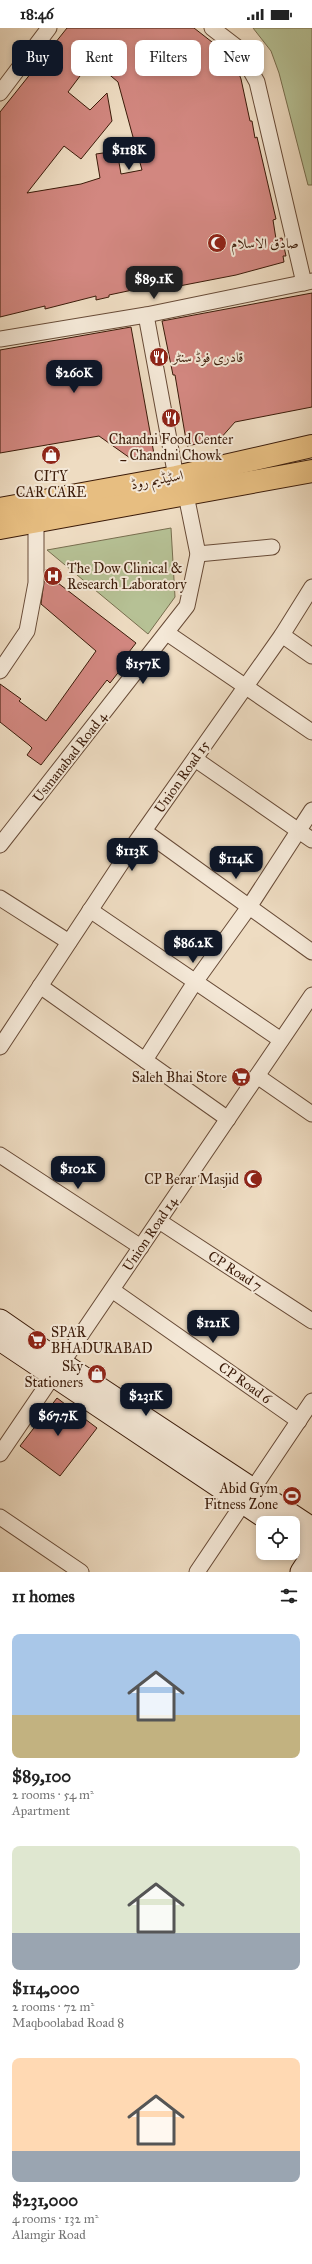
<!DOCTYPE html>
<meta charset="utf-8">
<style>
body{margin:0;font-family:"IM FELL Great Primer",Amiri,serif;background:#f6f6f6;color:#222;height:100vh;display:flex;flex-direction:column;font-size:15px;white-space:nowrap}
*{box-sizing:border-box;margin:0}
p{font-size:13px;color:#767676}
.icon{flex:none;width:22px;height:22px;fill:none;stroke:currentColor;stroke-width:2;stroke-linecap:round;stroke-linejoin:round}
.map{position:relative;height:1544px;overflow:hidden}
.panel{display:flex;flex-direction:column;background:#fff;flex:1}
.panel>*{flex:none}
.guide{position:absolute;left:12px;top:12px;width:288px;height:36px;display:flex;gap:8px}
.buttons{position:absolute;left:256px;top:1488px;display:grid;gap:8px}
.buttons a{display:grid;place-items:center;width:44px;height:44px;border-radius:8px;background:#fff;box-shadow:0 2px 6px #0003;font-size:20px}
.price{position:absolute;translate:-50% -34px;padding:0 9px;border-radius:8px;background:#111827;color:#fff;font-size:13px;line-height:26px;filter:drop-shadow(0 1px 2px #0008)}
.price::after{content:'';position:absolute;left:50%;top:24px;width:12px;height:9px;margin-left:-6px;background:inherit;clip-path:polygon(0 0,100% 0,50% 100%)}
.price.active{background:#222;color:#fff}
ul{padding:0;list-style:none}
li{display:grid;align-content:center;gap:8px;height:212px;padding:0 12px}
li span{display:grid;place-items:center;height:124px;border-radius:8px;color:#555}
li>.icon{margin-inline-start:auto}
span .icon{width:72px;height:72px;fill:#fffc;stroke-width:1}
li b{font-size:17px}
h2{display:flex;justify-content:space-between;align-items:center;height:48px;padding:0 12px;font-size:17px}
.pill{padding:0 14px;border-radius:8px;background:#fff;box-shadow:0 2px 6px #0003;font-size:14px;line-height:36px}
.pill.active{background:#111827;color:#fff}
.status{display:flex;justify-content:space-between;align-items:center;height:28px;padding:0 20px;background:#fff;direction:ltr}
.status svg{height:11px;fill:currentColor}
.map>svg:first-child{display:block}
</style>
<div class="status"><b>18:46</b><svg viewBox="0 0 49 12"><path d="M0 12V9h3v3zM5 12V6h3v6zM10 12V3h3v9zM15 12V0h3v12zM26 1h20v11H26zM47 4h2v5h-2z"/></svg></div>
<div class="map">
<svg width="312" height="1544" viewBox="0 0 312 1544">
<rect width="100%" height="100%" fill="#eedcc2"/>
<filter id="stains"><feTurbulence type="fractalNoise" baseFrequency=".005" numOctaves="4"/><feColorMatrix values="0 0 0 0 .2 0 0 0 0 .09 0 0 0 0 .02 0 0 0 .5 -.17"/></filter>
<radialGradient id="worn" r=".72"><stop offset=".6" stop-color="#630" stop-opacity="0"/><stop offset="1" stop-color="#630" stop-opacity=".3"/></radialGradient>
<g fill="#b6c195" stroke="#786e4f">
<polygon points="253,0 312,0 312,157 308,157 279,45 271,23"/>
<polygon points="171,500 175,569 148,606 47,522"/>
</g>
<g fill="#d28780" stroke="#3b1b09" fill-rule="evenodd">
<path d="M67,0H194L212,14L211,16L228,27L236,38L241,51L250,93H252L255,110L257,109L276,191L273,192L276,211L282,210L286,228H283L284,234L236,247L174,259L173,256L157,259L156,257L109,267V269L96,272V268L45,281V278L0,289V84ZM92,32L118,54L142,142L121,146L117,123L96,126L100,150L81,156L27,165L64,118L81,131L112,93L107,65L90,82L68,64Z"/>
<polygon points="312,265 312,379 235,394 220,411 187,418 175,347 173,347 162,293"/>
<polygon points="131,299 154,426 130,430 99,408 0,425 0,322"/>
<polygon points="45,545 136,615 118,638 121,641 110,655 107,652 41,737 27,727 32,720 29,717 0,694 0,656 21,671 19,673 46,693 96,623 41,576"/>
<polygon points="57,1370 97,1400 60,1448 20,1418"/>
</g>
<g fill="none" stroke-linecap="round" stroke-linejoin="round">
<g stroke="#684b37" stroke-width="17">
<g id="street">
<polyline points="212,0 238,20 257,54 304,255"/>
<polyline points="0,65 49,0"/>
<polyline points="146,287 176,449"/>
<polyline points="0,311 146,287 312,253"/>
<polyline points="198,526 272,519"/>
<polyline points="167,605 312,704"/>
<polyline points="282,607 312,628"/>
<polyline points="0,643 27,603 36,555 36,493"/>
<polyline points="195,731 312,812"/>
<polyline points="144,803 312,924"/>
<polyline points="0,817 187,578 198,526 186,467"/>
<polyline points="0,870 69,914"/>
<polyline points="90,882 281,1012"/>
<polyline points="40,958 228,1091"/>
<polyline points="0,1019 124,831 282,607 312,559"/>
<polyline points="145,1032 195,954 249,879 312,782"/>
<polyline points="257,1048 312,1086"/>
<polyline points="0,1127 141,1219"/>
<polyline points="159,1193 312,1293"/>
<polyline points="112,1262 299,1393"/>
<polyline points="0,1426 312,967"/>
<polyline points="0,1489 81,1544"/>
<polyline points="197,1544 312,1373"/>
</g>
</g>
<g stroke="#3b1b09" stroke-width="23">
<g id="secondary">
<polyline points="0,1292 62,1335 312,1500"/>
<polyline points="0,1312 273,1495"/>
<polyline points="293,1509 312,1522"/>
<polyline points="301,1544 312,1527"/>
</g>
</g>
<g stroke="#3b1b09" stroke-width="24">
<g id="primary">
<polyline points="0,481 176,449 312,418"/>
<polyline points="0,500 312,443"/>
</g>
</g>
<use href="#street" stroke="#f4e8d7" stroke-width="15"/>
<use href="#secondary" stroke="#f4e8d7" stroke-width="21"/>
<use href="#primary" stroke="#e7be81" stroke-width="22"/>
</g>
<defs>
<g id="mosque-disc" transform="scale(1)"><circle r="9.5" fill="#8f2418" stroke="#f4e8d7"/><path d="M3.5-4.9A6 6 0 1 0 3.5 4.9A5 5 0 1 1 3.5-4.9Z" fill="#fff"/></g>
<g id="restaurant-disc" transform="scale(1)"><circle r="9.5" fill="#8f2418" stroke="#f4e8d7"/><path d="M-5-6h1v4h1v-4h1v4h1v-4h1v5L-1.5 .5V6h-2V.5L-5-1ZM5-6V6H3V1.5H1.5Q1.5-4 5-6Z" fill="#fff"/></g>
<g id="shop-disc" transform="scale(1)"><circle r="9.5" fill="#8f2418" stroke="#f4e8d7"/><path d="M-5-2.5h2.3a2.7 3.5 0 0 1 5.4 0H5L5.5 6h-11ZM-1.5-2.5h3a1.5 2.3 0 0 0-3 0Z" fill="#fff"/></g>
<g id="hospital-disc" transform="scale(1)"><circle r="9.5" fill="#8f2418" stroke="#f4e8d7"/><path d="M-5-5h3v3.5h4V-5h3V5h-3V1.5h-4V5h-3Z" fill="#fff"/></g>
<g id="supermarket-disc" transform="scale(1)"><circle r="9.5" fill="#8f2418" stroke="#f4e8d7"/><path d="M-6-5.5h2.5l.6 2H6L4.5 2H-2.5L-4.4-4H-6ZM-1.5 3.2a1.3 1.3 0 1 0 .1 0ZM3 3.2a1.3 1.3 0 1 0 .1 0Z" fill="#fff"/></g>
<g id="stadium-disc" transform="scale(1)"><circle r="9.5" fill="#8f2418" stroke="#f4e8d7"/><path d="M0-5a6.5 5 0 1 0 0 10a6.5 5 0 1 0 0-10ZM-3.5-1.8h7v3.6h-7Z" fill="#fff"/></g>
</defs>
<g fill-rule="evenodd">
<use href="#mosque-disc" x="217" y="215"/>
<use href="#restaurant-disc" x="159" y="329"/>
<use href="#restaurant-disc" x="171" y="390"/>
<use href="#shop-disc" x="51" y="427"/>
<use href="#hospital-disc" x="53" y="548"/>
<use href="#supermarket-disc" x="241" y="1049"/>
<use href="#mosque-disc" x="253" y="1151"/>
<use href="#supermarket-disc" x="37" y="1312"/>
<use href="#shop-disc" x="97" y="1346"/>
<use href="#stadium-disc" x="292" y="1468"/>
</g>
<g text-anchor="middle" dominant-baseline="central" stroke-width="4" stroke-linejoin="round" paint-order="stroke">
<g font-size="14" fill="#3b1b09" stroke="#f4e8d7" text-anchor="start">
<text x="231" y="215">صادق الاسلام</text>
<text x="173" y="329">قادری فوڈ سنٹر</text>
<text x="171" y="411" text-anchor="middle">Chandni Food Center<tspan x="171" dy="16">_ Chandni Chowk</tspan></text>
<text x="51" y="448" text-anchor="middle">CITY<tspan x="51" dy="16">CAR CARE</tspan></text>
<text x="67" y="540">The Dow Clinical &amp;<tspan x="67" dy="16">Research Laboratory</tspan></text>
<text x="227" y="1049" text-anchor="end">Saleh Bhai Store</text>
<text x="239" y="1151" text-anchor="end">CP Berar Masjid</text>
<text x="51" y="1304">SPAR<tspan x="51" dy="16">BHADURABAD</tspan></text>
<text x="83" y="1338" text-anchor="end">Sky<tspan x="83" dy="16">Stationers</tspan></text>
<text x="278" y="1460" text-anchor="end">Abid Gym<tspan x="278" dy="16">Fitness Zone</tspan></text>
</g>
<g font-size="14" fill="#3b1b09" stroke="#f4e8d7">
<text transform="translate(157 452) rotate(-11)">اسٹیڈیم روڈ</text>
<text transform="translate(70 729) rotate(-52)">Usmanabad Road 4</text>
<text transform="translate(182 749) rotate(-55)">Union Road 15</text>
<text transform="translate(150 1206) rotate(-56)">Union Road 14</text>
<text transform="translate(235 1243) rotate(33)">CP Road 7</text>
<text transform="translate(245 1355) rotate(35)">CP Road 6</text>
</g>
</g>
<rect width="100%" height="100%" filter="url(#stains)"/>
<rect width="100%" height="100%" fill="url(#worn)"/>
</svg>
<div class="buttons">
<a><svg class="icon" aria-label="locate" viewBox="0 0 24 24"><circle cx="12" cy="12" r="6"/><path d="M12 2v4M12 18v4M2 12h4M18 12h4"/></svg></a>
</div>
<b class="price" style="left:129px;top:143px">$118K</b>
<b class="price active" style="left:154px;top:272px">$89.1K</b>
<b class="price" style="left:74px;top:366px">$260K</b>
<b class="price" style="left:143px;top:657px">$157K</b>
<b class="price" style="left:132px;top:844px">$113K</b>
<b class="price" style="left:236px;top:852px">$114K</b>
<b class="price" style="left:193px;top:936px">$86.2K</b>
<b class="price" style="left:78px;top:1162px">$102K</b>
<b class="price" style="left:213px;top:1316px">$121K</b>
<b class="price" style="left:146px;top:1389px">$231K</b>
<b class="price" style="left:58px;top:1409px">$67.7K</b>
<div class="guide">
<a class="pill active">Buy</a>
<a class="pill">Rent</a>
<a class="pill">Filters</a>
<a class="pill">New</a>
</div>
</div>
<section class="panel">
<h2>11 homes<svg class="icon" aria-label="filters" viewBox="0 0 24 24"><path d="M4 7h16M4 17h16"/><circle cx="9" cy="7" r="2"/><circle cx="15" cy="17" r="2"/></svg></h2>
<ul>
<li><span style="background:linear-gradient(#a9c7e8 65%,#c2b280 0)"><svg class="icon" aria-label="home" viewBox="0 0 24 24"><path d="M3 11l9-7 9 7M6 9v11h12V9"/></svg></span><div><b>$89,100</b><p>2 rooms · 54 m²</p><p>Apartment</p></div></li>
<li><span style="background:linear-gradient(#dfe7d0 70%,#9aa5b1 0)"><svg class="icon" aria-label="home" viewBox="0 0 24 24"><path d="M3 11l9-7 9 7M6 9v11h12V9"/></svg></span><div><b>$114,000</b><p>2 rooms · 72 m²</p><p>Maqboolabad Road 8</p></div></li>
<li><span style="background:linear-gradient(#ffd9b3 75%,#9aa5b1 0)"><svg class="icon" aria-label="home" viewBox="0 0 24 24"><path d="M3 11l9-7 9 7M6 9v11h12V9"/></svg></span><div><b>$231,000</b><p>4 rooms · 132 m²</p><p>Alamgir Road</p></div></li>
</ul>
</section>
